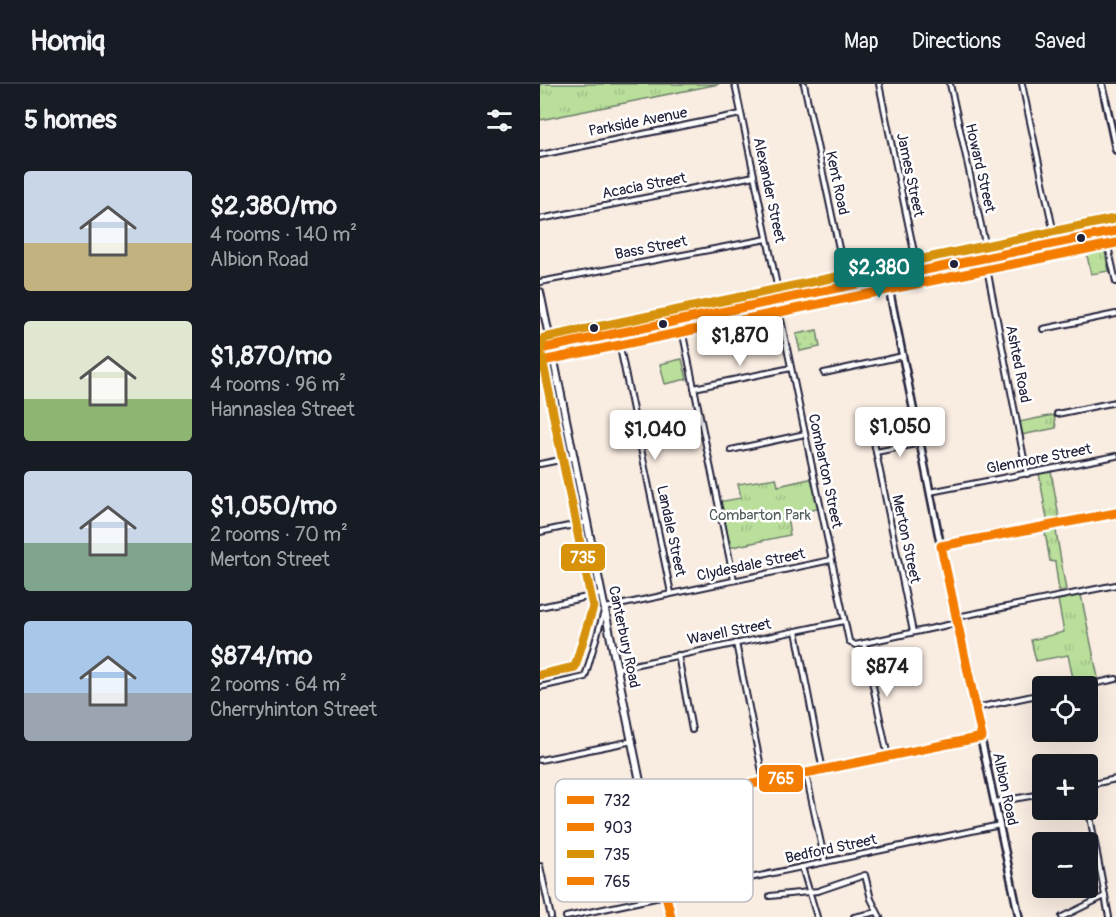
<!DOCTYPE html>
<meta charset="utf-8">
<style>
body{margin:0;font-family:Pangolin,sans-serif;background:#242831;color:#f1f3f6;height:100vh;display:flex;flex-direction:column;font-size:22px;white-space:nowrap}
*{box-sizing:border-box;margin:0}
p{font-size:20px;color:#9ea1a6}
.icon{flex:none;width:33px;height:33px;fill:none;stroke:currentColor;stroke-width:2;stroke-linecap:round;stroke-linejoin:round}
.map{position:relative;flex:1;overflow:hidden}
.sheet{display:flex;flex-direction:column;background:#171b24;width:540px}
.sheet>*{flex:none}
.fabs{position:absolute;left:492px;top:592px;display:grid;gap:12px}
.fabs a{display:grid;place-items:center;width:66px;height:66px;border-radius:6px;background:#171b24;box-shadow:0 6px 24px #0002;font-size:30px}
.price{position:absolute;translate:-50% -51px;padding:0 14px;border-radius:6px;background:#fff;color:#222;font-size:20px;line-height:39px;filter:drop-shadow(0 2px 3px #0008)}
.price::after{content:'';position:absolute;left:50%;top:36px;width:18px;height:14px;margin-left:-9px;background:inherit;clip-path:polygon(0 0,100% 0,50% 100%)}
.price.selected{background:#0f766e;color:#fff}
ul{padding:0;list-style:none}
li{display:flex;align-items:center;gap:18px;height:150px;padding:0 24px}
li span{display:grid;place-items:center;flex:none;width:168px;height:120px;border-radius:6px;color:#555}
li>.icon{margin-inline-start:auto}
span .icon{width:72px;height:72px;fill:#fffc;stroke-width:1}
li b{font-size:26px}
h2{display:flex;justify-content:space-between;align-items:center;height:72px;padding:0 24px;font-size:26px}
header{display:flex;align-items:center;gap:36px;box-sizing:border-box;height:84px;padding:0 30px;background:#171b24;border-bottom:2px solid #363941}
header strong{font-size:28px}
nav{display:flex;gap:33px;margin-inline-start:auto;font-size:21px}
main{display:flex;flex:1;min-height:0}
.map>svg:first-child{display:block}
</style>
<header>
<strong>Homiq</strong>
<nav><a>Map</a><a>Directions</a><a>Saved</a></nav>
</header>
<main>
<section class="sheet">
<h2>5 homes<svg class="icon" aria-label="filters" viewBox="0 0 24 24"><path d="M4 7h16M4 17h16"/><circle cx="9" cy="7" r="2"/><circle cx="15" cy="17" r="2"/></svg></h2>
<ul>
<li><span style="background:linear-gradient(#c9d6e8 60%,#c2b280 0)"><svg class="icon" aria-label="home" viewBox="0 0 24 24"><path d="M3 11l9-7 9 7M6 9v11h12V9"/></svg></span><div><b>$2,380/mo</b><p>4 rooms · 140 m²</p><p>Albion Road</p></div></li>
<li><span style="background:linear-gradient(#dfe7d0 65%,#8fb573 0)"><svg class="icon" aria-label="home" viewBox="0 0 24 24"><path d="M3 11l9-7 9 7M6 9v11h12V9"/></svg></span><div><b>$1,870/mo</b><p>4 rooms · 96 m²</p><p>Hannaslea Street</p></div></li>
<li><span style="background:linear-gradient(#c9d6e8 60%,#7fa58c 0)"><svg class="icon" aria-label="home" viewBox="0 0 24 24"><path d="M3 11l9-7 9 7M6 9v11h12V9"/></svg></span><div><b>$1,050/mo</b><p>2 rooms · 70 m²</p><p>Merton Street</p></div></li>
<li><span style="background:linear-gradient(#a9c7e8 60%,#9aa5b1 0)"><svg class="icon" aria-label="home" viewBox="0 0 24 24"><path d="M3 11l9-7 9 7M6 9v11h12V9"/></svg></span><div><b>$874/mo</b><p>2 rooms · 64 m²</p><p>Cherryhinton Street</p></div></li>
</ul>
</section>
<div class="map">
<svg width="576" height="833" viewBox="0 0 576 833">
<defs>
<pattern id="grass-tufts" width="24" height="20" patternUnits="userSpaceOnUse" patternTransform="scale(1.5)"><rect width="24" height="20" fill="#b9df9b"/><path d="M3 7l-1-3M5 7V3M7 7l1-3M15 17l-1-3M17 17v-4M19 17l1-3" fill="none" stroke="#9fbf86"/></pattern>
<pattern id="garden-dots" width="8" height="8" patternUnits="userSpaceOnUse" patternTransform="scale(1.5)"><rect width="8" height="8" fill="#b9df9b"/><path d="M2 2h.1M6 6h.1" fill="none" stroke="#9fbf86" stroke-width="1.8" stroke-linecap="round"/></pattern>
</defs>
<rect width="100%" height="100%" fill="#f9ece1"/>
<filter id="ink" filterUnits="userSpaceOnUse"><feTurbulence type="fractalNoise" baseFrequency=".0167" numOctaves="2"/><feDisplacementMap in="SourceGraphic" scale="12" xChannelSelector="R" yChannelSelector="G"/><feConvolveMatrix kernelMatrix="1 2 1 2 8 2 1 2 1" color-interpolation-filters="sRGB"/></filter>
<g filter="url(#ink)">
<g fill="url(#grass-tufts)" stroke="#6e806b" stroke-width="1.5">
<polygon points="0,0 179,0 0,36"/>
<polygon points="563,158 569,187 551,190 545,162"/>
<polygon points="514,331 516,344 481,351 479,338"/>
<polygon points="511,387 520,439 515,441 526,506 519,507 515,478 510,477 504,443 508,441 499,389"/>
<polygon points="236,394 238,402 274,394 281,424 247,432 250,451 187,464 178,418 201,414 198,400"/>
<polygon points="541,511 558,594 534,599 528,571 496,577 491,556 524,548 518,516"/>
</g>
<polygon fill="url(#garden-dots)" stroke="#6e806b" stroke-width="1.5" points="277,246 280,263 260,267 256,250"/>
<polygon fill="#b9df9b" stroke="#6e806b" stroke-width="1.5" points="142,275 147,295 125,300 120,280"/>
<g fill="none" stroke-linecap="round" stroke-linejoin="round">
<g stroke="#22223b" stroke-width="8">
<g id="street">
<polyline points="195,0 240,216"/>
<polyline points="264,0 307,202"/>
<polyline points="339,0 378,187"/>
<polyline points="410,0 448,173"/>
<polyline points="482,0 516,159"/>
<polyline points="0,71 201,30"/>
<polyline points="0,135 214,92"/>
<polyline points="565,149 576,198"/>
<polyline points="445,174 487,390"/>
<polyline points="0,198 227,155"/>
<polyline points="237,217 309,557 315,561 417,539"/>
<polyline points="140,236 194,496"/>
<polyline points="503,245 576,230"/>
<polyline points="77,249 131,509"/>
<polyline points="284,289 363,272"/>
<polyline points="154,304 251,284"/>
<polyline points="328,329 373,548"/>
<polyline points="517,330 576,318"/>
<polyline points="191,366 265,350"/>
<polyline points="336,368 381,359"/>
<polyline points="0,380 35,373"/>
<polyline points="390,408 576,372"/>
<polyline points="0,448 48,438"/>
<polyline points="401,462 576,429"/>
<polyline points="0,523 61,510"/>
<polyline points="417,533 576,501"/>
<polyline points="256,547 283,687"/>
<polyline points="196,559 224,698"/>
<polyline points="324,559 348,673"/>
<polyline points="138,571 152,646"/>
<polyline points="79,584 304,537"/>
<polyline points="0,603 45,593 65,524 291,476"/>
<polyline points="538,603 576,595"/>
<polyline points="436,624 502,610"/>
<polyline points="0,676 93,657"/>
<polyline points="266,690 285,778"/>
<polyline points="548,701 576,695"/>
<polyline points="455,718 502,710"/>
<polyline points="105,722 441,653"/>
<polyline points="548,722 569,833"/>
<polyline points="0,782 11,833"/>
<polyline points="262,783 277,833"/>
<polyline points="230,812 278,807 325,791 331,815 340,833"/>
<polyline points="26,833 460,741"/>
<polyline points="314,833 337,828"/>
<polyline points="522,833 565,812"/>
</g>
</g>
<g stroke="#22223b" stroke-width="10">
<g id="secondary">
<polyline points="562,0 576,66"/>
<polyline points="347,194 413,523 479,833"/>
</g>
</g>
<g stroke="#22223b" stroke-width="10">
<g id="primary">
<polyline points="0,208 105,722 131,833"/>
<polyline points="0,265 576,147"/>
</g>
</g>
<use href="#street" stroke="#fff" stroke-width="4"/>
<use href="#secondary" stroke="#fff" stroke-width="5"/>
<use href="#primary" stroke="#fff" stroke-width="6"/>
<g stroke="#fff" stroke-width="14">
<polyline id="bus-1" points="0,265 576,147"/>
</g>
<g stroke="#fff" stroke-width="14">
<polyline id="bus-2" points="2,277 576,159"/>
</g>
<g stroke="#fff" stroke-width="14">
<polyline id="bus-3" points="0,591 35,583 53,523 0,265 4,254 574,135"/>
</g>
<g stroke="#fff" stroke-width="14">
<polyline id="bus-4" points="131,833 105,722 442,653 401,462 576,429"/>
</g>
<use href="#bus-1" stroke="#f47d03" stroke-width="9"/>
<use href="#bus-2" stroke="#f47d03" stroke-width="9"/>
<use href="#bus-3" stroke="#d79209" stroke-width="9"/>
<use href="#bus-4" stroke="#f47d03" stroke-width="9"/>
</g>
</g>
<g fill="#22223b" stroke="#fff" stroke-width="2">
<circle cx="541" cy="154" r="5"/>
<circle cx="414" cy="180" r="5"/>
<circle cx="123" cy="240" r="5"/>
<circle cx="54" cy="244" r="5"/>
</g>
<g text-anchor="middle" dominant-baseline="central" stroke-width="5" stroke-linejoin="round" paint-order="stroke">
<g font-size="15" fill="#22223b" stroke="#fff">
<text transform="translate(98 38) rotate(-11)">Parkside Avenue</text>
<text transform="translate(440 84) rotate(77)">Howard Street</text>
<text transform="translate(370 91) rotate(78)">James Street</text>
<text transform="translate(297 99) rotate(78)">Kent Road</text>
<text transform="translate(104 102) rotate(-11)">Acacia Street</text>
<text transform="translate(229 106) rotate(78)">Alexander Street</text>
<text transform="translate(111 164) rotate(-11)">Bass Street</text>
<text transform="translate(478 280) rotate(79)">Ashted Road</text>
<text transform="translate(499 375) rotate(-11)">Glenmore Street</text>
<text transform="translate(285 387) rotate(78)">Combarton Street</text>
<text transform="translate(131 447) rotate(78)">Landale Street</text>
<text transform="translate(366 455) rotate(78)">Merton Street</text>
<text transform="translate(211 481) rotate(-12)">Clydesdale Street</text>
<text transform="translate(189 548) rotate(-11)">Wavell Street</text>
<text transform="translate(84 553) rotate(78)">Canterbury Road</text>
<text transform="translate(465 705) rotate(78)">Albion Road</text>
<text transform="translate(291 765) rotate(-12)">Bedford Street</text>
</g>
<g font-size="15" fill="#4f5b58" stroke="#fff">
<text x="220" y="431">Combarton Park</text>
</g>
</g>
<rect x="15" y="695" width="198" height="123" rx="9" fill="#fff" stroke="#bdbdc4" stroke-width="1.5"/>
<rect x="27" y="712" width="27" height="8" fill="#f47d03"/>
<rect x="27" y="739" width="27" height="8" fill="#f47d03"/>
<rect x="27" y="766" width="27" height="8" fill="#d79209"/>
<rect x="27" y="793" width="27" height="8" fill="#f47d03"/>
<g font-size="16" fill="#22223b">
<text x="64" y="722">732</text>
<text x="64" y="749">903</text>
<text x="64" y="776">735</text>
<text x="64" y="803">765</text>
</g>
<g stroke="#fff" stroke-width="2">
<rect x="20" y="459" width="46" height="29" rx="6" fill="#d79209"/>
<rect x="218" y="680" width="46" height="29" rx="6" fill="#f47d03"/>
</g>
<g font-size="16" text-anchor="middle" font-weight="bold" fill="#fff">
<text x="43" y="479">735</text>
<text x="241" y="700">765</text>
</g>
</svg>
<div class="fabs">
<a><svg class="icon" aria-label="locate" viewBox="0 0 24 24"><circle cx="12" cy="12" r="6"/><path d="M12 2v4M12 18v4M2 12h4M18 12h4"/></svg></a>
<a>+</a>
<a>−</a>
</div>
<b class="price selected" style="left:339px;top:215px">$2,380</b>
<b class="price" style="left:200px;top:283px">$1,870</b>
<b class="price" style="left:360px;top:374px">$1,050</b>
<b class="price" style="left:115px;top:377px">$1,040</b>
<b class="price" style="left:347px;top:614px">$874</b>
</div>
</main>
